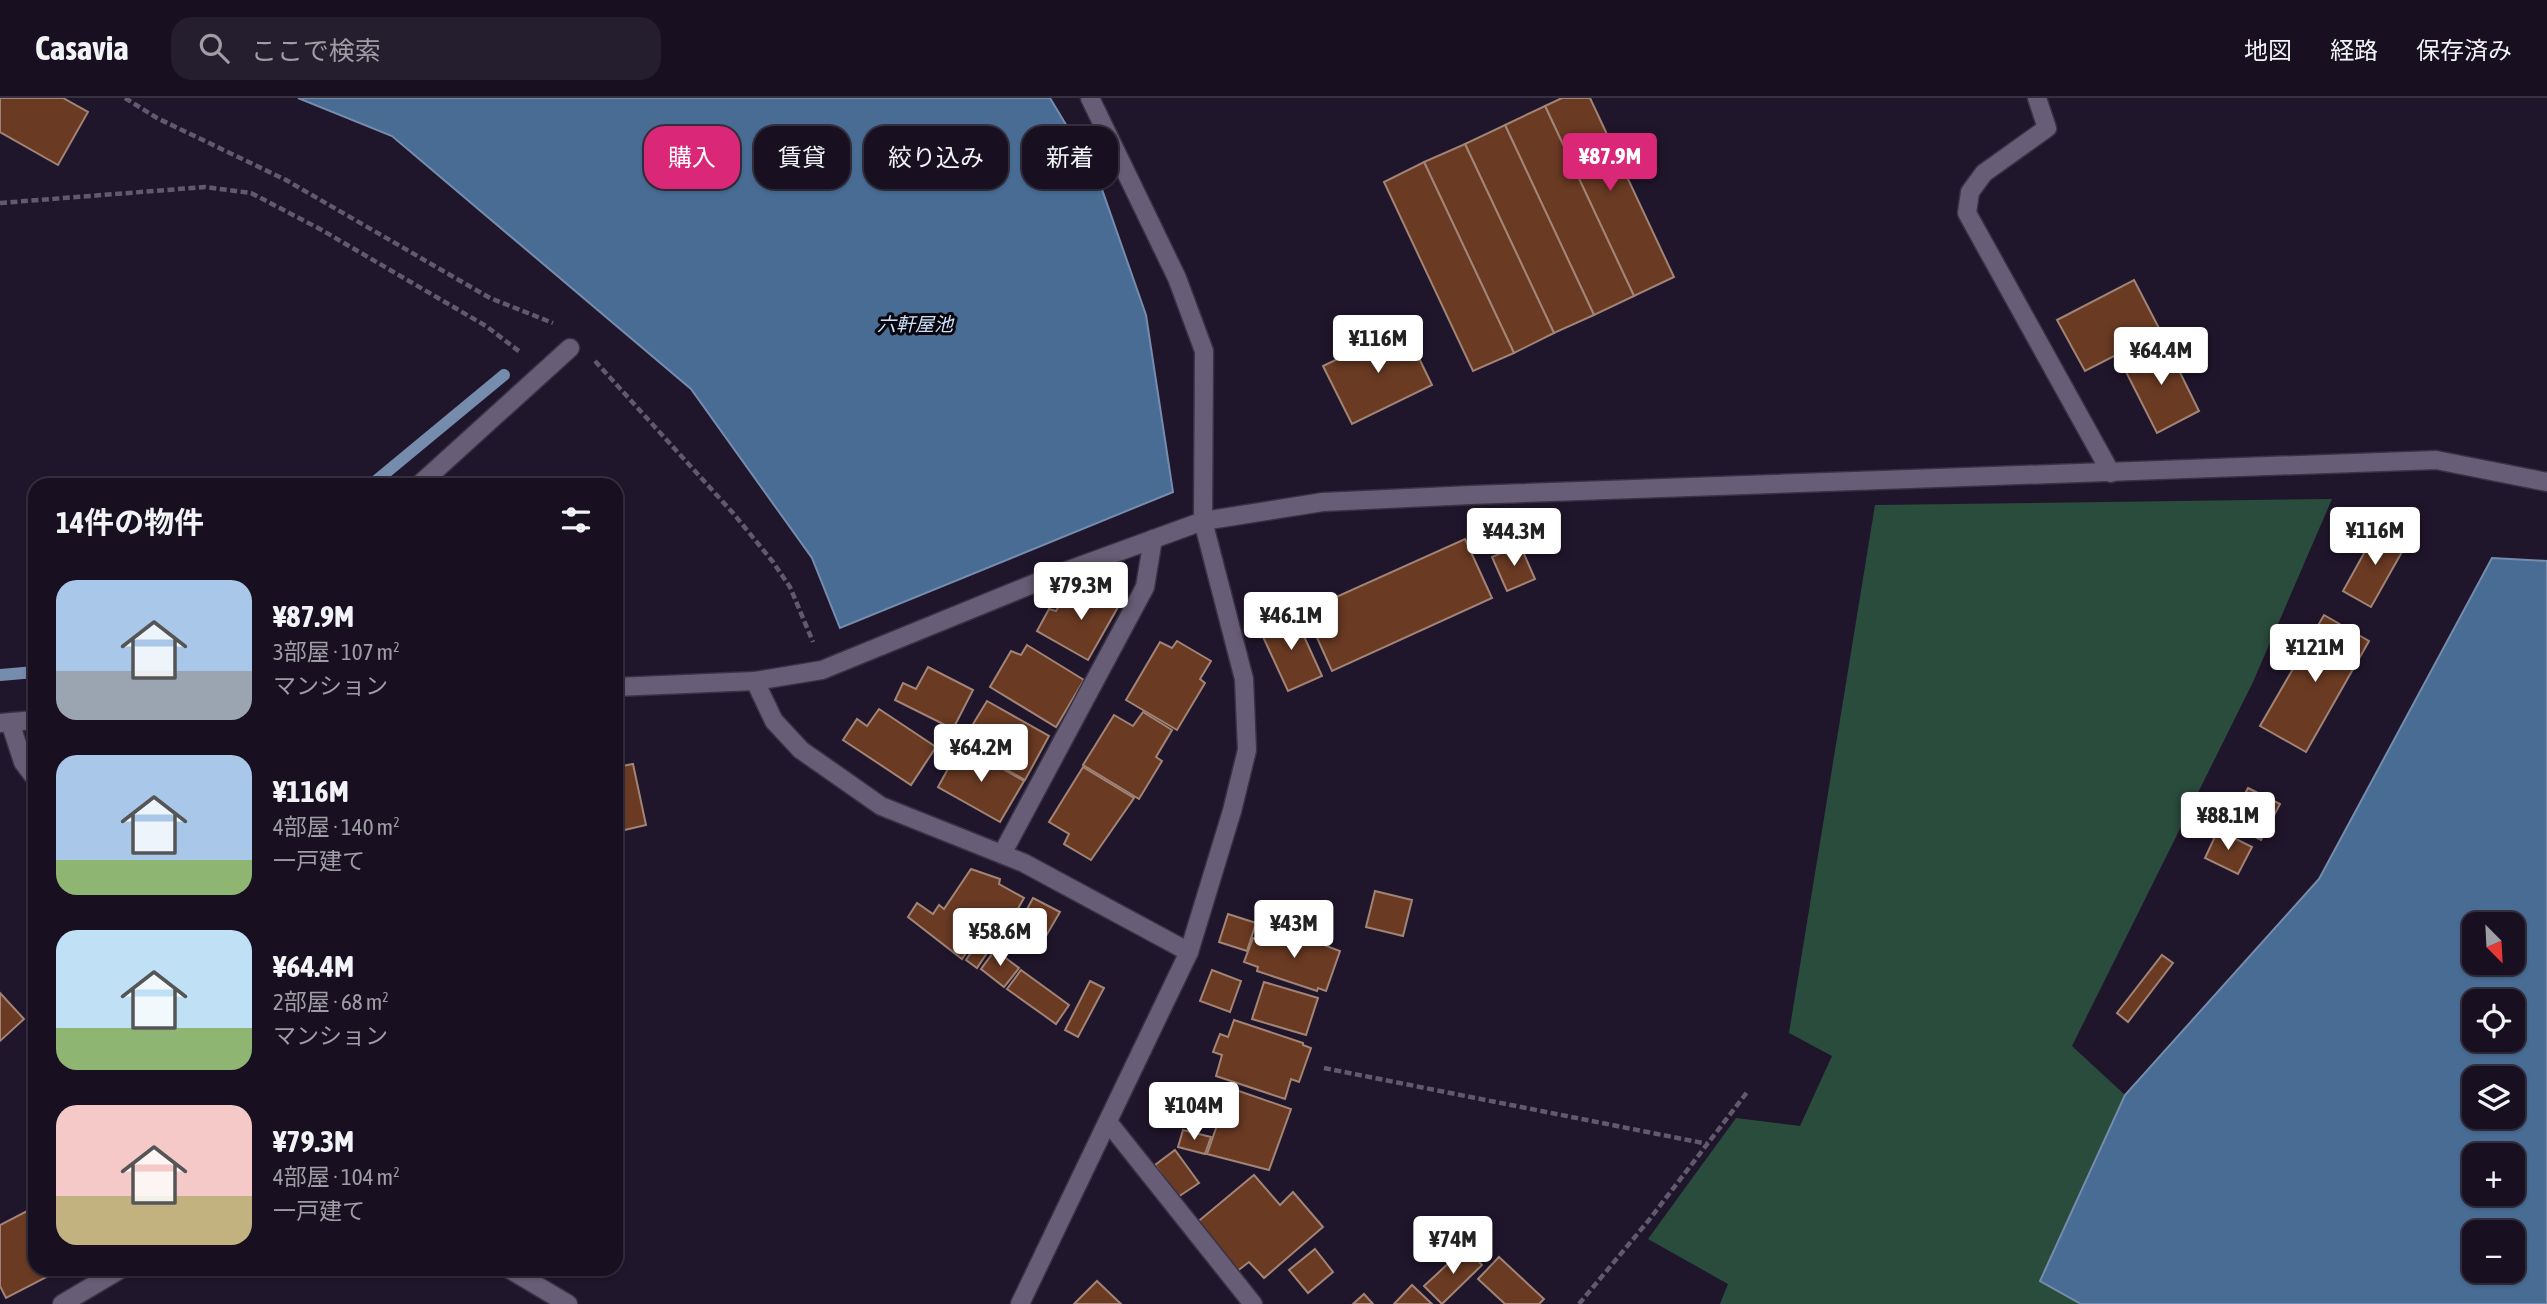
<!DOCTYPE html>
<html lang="ja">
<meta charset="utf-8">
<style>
body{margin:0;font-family:"Asap Condensed","Noto Sans JP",sans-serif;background:#251e2e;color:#f1f3f6;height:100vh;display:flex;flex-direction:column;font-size:26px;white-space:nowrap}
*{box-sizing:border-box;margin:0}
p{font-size:23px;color:#9f9da5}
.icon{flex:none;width:38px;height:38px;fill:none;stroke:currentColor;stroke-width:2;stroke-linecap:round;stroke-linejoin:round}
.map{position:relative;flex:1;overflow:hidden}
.details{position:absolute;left:28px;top:380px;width:595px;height:798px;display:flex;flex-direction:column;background:#181021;border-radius:21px;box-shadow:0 2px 5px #0004,0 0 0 2px #36303f}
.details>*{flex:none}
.hud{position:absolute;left:644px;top:28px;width:665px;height:63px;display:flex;gap:14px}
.needle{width:46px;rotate:156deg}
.buttons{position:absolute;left:2462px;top:814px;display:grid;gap:14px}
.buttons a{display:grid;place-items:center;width:63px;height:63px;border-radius:14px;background:#181021;box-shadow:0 2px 5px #0004,0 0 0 2px #36303f;font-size:35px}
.price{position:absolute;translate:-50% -60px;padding:0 16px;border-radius:7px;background:#fff;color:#222;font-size:23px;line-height:46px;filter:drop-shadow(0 2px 4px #0008)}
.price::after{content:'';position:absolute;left:50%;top:42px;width:21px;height:16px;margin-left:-10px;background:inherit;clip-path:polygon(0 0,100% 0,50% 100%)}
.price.active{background:#db2777;color:#fff}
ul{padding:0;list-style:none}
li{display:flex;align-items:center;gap:21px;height:175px;padding:0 28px}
li span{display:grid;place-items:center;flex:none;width:196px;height:140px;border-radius:21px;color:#555}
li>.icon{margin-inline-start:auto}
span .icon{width:84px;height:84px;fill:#fffc;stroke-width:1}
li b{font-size:30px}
h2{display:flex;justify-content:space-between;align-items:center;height:84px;padding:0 28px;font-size:30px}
.tag{padding:0 24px;border-radius:21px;background:#181021;box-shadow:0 2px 5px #0004,0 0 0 2px #36303f;font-size:24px;line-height:63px}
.tag.active{background:#db2777;color:#fff}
header{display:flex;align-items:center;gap:42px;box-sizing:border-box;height:98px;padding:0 35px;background:#181021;border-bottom:2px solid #36303f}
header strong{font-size:33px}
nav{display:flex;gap:38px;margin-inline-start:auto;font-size:24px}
.search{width:490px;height:63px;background:#251e2e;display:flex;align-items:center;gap:18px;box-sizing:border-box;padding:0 24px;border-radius:21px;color:#9f9da5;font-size:26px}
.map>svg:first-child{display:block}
</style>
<header>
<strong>Casavia</strong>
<div class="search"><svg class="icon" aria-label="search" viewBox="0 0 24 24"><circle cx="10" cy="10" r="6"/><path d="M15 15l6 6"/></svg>ここで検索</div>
<nav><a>地図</a><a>経路</a><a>保存済み</a></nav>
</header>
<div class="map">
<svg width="2547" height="1206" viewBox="0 0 2547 1206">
<rect width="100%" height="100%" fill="#20162c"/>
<polygon fill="#2a4c3d" points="2332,401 2253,584 2072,948 2125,997 2040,1183 2081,1206 1720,1206 1728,1186 1648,1141 1736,1020 1800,1028 1832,958 1789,935 1875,407"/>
<g fill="#486c94" stroke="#758cad" stroke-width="2" fill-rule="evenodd">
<polygon points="298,0 1050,0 1098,80 1146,217 1173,394 840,530 812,460 691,291 392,38"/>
<path d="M2492,460L2547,463V1206H2081L2040,1183L2125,997L2319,781ZM2474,826H2513V864H2474ZM2474,903H2513V942H2474ZM2474,980H2513V1018H2474ZM2474,1057H2513V1096H2474ZM2474,1134H2513V1172H2474Z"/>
</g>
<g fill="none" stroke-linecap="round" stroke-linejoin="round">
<g stroke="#758cad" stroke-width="12">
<polyline points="371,387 504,277"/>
<polyline points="0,577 35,574"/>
</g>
</g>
<g fill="#6a3a23" stroke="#a28476" stroke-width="2">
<polygon points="0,0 63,0 88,14 58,67 0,34"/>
<polygon points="1562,0 1590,0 1674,179 1634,198 1545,8"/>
<polygon points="1545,8 1634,198 1594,217 1505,27"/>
<polygon points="1505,27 1594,217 1554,235 1465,46"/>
<polygon points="1465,46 1554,235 1514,255 1424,64"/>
<polygon points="1424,64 1514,255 1473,273 1384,84"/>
<polygon points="2134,182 2161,234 2085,273 2057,222"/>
<polygon points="1404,229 1432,287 1352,326 1323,268"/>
<polygon points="2165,244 2199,313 2157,335 2122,266"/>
<polygon points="2378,430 2407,445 2371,509 2343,493"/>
<polygon points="1465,441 1492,500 1332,573 1305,513"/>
<polygon points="1520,447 1535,481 1507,493 1492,459"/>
<polygon points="1100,489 1122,502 1088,562 1037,533 1049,511 1056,513 1063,501 1073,506 1081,493 1094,499"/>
<polygon points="1293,514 1322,578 1288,593 1259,530"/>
<polygon points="2324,517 2369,543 2306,654 2260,628"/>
<polygon points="1177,543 1211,563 1200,581 1205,585 1177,632 1126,602 1160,544 1172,550"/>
<polygon points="1027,547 1084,582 1056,629 990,589 1011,553 1021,557"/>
<polygon points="928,569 973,592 953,631 895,602 903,585 916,591"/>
<polygon points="987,603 1049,638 1025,682 961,646"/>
<polygon points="879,611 936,649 911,687 843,642 857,621 867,628"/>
<polygon points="1143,614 1172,632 1156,659 1162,663 1139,701 1083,667 1114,617 1133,628"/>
<polygon points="961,647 1024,683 1000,724 938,689"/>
<polygon points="633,666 646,727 616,734 616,669"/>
<polygon points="1083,669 1134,700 1091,762 1064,746 1069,736 1049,724"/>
<polygon points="2248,690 2280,706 2261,742 2222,722 2231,703 2239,707"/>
<polygon points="2218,732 2252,749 2238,776 2205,760"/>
<polygon points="971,771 1000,781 999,786 1024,800 1011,823 1018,828 1000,853 977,839 962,861 908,819 917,805 933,816 939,807 944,811"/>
<polygon points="1375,793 1412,802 1403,838 1366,829"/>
<polygon points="1033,800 1060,814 1046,838 1020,824"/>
<polygon points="1228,816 1256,825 1247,853 1219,844"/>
<polygon points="1271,833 1294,840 1295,836 1340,853 1326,893 1318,890 1317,893 1257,873 1258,869 1244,864 1253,840 1267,845"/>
<polygon points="976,847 987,855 977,870 966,862"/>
<polygon points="995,852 1019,870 1004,889 981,871"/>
<polygon points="2162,857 2173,865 2128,924 2117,915"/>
<polygon points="1021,872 1069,907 1056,926 1007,891"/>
<polygon points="1212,872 1241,883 1230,914 1200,903"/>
<polygon points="1090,883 1104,890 1078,939 1065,932"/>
<polygon points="1264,884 1318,900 1306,937 1252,921"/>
<polygon points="0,895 24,921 0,943"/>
<polygon points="1234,922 1303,945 1303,947 1311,950 1299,984 1291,981 1285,1001 1216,978 1222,957 1213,954 1220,936 1228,939"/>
<polygon points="1230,990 1291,1011 1269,1072 1207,1056"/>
<polygon points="1183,1032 1211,1039 1205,1056 1178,1049"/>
<polygon points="1175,1052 1199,1085 1178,1099 1155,1067"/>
<polygon points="1254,1077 1280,1107 1293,1094 1323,1129 1264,1180 1249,1164 1236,1174 1195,1126"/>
<polygon points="35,1109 35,1171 62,1171 6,1200 0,1188 0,1127"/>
<polygon points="1466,1149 1482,1167 1442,1206 1424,1188"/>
<polygon points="1315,1151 1333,1174 1308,1195 1289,1172"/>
<polygon points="1499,1159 1544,1201 1539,1206 1505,1206 1478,1181"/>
<polygon points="1097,1183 1121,1206 1074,1206"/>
<polygon points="1412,1187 1432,1206 1394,1206"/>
<polygon points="1364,1196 1373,1206 1353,1206"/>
</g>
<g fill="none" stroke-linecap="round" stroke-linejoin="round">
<g stroke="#383242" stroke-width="21">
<g id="minor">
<polyline points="2037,0 2047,30 1984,75 1970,94 1967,115 2111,375"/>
<polyline points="419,387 570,250"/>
<polyline points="755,583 774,623 801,652 881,708 1024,765 1189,854"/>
<polyline points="616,589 755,583 822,572 1055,477 1203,423 1323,404 1471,397 2436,362 2547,384"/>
<polyline points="10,624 23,664 35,680"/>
<polyline points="0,625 35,622"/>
<polyline points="1002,756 1145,489 1153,441"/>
<polyline points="1108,1024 1253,1206"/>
<polyline points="509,1171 568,1206"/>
<polyline points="62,1206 121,1171"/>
<polyline points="1020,1206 1189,854 1232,713 1247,652 1244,581 1203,423 1204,253 1177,180 1090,0"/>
</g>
</g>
<g stroke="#61596c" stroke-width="4.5" stroke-dasharray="7 3.5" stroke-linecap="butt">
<polyline points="125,0 157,20 286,82 490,200 553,225"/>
<polyline points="0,105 205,89 251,95 320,131 486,228 520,254"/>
<polyline points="595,263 733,415 773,464 790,489 813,544"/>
<polyline points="1324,970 1708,1046"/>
<polyline points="1579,1206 1649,1122 1748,993"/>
</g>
<use href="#minor" stroke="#685d77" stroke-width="18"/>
</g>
<g text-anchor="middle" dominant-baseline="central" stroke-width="6" stroke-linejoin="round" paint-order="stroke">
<g font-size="19" font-style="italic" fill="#cce2fb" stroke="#08050d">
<text x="915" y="226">六軒屋池</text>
</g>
</g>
</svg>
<div class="buttons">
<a><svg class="needle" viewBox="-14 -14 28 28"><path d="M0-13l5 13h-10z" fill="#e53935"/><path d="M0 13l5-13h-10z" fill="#9f9da5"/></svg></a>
<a><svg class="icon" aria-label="locate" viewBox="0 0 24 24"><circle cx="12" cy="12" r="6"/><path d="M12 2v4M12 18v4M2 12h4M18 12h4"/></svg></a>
<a><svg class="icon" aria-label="layers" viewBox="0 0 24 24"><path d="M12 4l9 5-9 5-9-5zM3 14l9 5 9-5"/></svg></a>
<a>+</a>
<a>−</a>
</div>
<b class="price active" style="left:1610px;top:95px">¥87.9M</b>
<b class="price" style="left:1378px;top:277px">¥116M</b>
<b class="price" style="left:2161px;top:289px">¥64.4M</b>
<b class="price" style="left:2375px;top:469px">¥116M</b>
<b class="price" style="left:1514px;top:470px">¥44.3M</b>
<b class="price" style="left:1081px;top:524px">¥79.3M</b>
<b class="price" style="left:1291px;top:554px">¥46.1M</b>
<b class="price" style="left:2315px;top:586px">¥121M</b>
<b class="price" style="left:981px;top:686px">¥64.2M</b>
<b class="price" style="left:2228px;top:754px">¥88.1M</b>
<b class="price" style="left:1294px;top:862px">¥43M</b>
<b class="price" style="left:1000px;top:870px">¥58.6M</b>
<b class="price" style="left:1194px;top:1044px">¥104M</b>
<b class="price" style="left:1453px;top:1178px">¥74M</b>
<div class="hud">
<a class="tag active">購入</a>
<a class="tag">賃貸</a>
<a class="tag">絞り込み</a>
<a class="tag">新着</a>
</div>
<section class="details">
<h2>14件の物件<svg class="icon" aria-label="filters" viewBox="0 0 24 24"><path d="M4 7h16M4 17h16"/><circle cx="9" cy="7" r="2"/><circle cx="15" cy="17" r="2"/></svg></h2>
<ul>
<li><span style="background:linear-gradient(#a9c7e8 65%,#9aa5b1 0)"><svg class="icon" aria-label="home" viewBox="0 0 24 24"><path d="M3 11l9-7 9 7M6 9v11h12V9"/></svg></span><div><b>¥87.9M</b><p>3部屋 · 107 m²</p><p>マンション</p></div></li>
<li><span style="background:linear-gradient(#a9c7e8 75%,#8fb573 0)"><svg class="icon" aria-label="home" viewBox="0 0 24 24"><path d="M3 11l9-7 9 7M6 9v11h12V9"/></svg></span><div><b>¥116M</b><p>4部屋 · 140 m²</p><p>一戸建て</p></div></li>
<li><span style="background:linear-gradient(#bfe0f5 70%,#8fb573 0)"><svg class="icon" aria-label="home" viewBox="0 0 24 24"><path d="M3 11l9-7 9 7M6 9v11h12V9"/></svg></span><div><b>¥64.4M</b><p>2部屋 · 68 m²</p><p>マンション</p></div></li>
<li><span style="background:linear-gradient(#f6c9c9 65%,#c2b280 0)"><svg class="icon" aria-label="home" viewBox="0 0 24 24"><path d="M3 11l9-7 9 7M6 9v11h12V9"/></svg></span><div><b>¥79.3M</b><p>4部屋 · 104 m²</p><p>一戸建て</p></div></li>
</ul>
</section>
</div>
